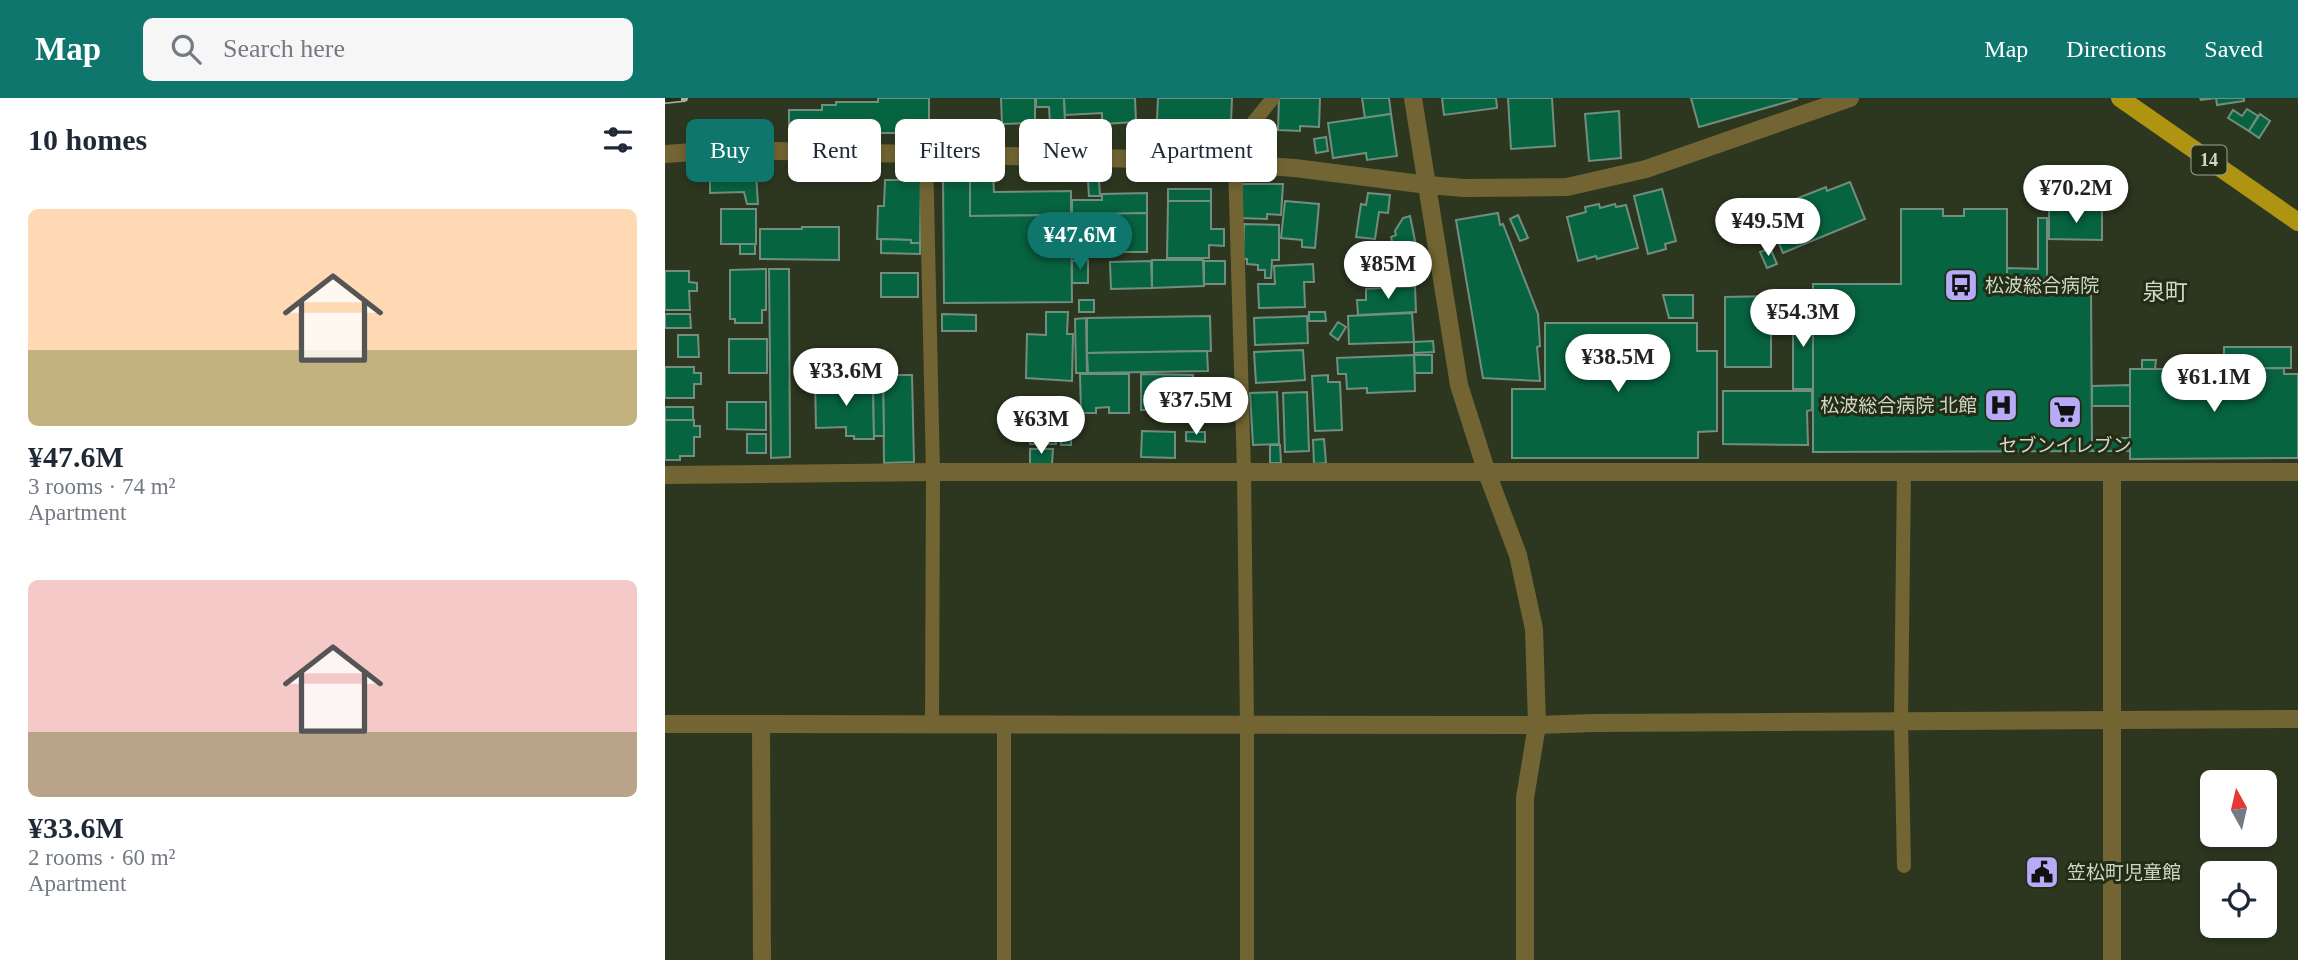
<!DOCTYPE html>
<meta charset="utf-8">
<style>
body{margin:0;font-family:"Times New Roman","Noto Sans JP",serif;background:#f6f6f7;color:#1f2937;height:100vh;display:flex;flex-direction:column;font-size:26px;white-space:nowrap}
*{box-sizing:border-box;margin:0}
p{font-size:23px;color:#747a83}
.icon{flex:none;width:38px;height:38px;fill:none;stroke:currentColor;stroke-width:2;stroke-linecap:round;stroke-linejoin:round}
.map{position:relative;flex:1;overflow:hidden}
.panel{display:flex;flex-direction:column;background:#fff;width:665px}
.panel>*{flex:none}
.guide{position:absolute;left:21px;top:21px;width:665px;height:63px;display:flex;gap:14px}
.needle{width:46px;rotate:352deg}
.tools{position:absolute;left:1535px;top:672px;display:grid;gap:14px}
.tools a{display:grid;place-items:center;width:77px;height:77px;border-radius:10px;background:#fff;box-shadow:0 4px 10px #0003;font-size:35px}
.price{position:absolute;translate:-50% -60px;padding:0 16px;border-radius:24px;background:#fff;color:#222;font-size:23px;line-height:46px;filter:drop-shadow(0 2px 4px #0008)}
.price::after{content:'';position:absolute;left:50%;top:42px;width:21px;height:16px;margin-left:-10px;background:inherit;clip-path:polygon(0 0,100% 0,50% 100%)}
.price.selected{background:#0f766e;color:#fff}
ul{padding:0;list-style:none}
li{display:grid;align-content:center;gap:14px;height:371px;padding:0 28px}
li span{display:grid;place-items:center;height:217px;border-radius:10px;color:#555}
li>.icon{margin-inline-start:auto}
span .icon{width:126px;height:126px;fill:#fffc;stroke-width:1}
li b{font-size:30px}
h2{display:flex;justify-content:space-between;align-items:center;height:84px;padding:0 28px;font-size:30px}
.tag{padding:0 24px;border-radius:10px;background:#fff;box-shadow:0 4px 10px #0003;font-size:24px;line-height:63px}
.tag.selected{background:#0f766e;color:#fff}
header{display:flex;align-items:center;gap:42px;box-sizing:border-box;height:98px;padding:0 35px;background:#0f766e;color:#fff}
header strong{font-size:33px}
nav{display:flex;gap:38px;margin-inline-start:auto;font-size:24px}
.search{width:490px;height:63px;background:#f6f6f7;display:flex;align-items:center;gap:18px;box-sizing:border-box;padding:0 24px;border-radius:10px;color:#747a83;font-size:26px}
main{display:flex;flex:1;min-height:0}
.map>svg:first-child{display:block}
</style>
<header>
<strong>Map</strong>
<div class="search"><svg class="icon" aria-label="search" viewBox="0 0 24 24"><circle cx="10" cy="10" r="6"/><path d="M15 15l6 6"/></svg>Search here</div>
<nav><a>Map</a><a>Directions</a><a>Saved</a></nav>
</header>
<main>
<section class="panel">
<h2>10 homes<svg class="icon" aria-label="filters" viewBox="0 0 24 24"><path d="M4 7h16M4 17h16"/><circle cx="9" cy="7" r="2"/><circle cx="15" cy="17" r="2"/></svg></h2>
<ul>
<li><span style="background:linear-gradient(#ffd9b3 65%,#c2b280 0)"><svg class="icon" aria-label="home" viewBox="0 0 24 24"><path d="M3 11l9-7 9 7M6 9v11h12V9"/></svg></span><div><b>¥47.6M</b><p>3 rooms · 74 m²</p><p>Apartment</p></div></li>
<li><span style="background:linear-gradient(#f6c9c9 70%,#b9a48a 0)"><svg class="icon" aria-label="home" viewBox="0 0 24 24"><path d="M3 11l9-7 9 7M6 9v11h12V9"/></svg></span><div><b>¥33.6M</b><p>2 rooms · 60 m²</p><p>Apartment</p></div></li>
</ul>
</section>
<div class="map">
<svg width="1633" height="862" viewBox="0 0 1633 862">
<rect width="100%" height="100%" fill="#2d3720"/>
<g fill="#076441" stroke="#718e7e" stroke-width="2">
<polygon points="213,0 264,0 264,35 124,35 124,12 157,12 157,7 171,7 171,4 213,4"/>
<polygon points="336,0 370,0 370,25 337,26"/>
<polygon points="371,0 399,0 400,26 385,26 384,9 371,9"/>
<polygon points="399,0 470,0 471,24 437,26 437,15 400,17"/>
<polygon points="493,0 567,0 566,25 492,22"/>
<polygon points="614,0 655,0 654,29 635,28 635,33 613,32"/>
<polygon points="697,0 724,0 726,16 700,20"/>
<polygon points="777,0 831,0 832,10 779,17"/>
<polygon points="843,0 887,0 890,48 846,51"/>
<polygon points="1026,0 1132,0 1132,1 1034,29"/>
<polygon points="1535,0 1579,0 1579,3 1552,7 1551,0 1536,2"/>
<polygon points="1582,11 1593,18 1584,33 1563,20 1568,12 1577,18"/>
<polygon points="954,13 956,60 924,63 920,16"/>
<polygon points="726,16 732,58 702,62 701,55 668,60 663,25"/>
<polygon points="1595,16 1605,23 1594,40 1584,33"/>
<rect x="530" y="25" width="16" height="17"/>
<polygon points="661,39 663,53 651,55 649,41"/>
<polygon points="45,69 85,69 85,76 91,76 93,106 82,106 79,94 45,95"/>
<polygon points="328,75 329,94 406,93 406,117 305,118 305,76"/>
<polygon points="278,76 305,76 305,118 406,117 407,204 279,205"/>
<polygon points="220,82 256,82 255,145 246,145 246,142 212,141 213,108 219,108"/>
<polygon points="434,82 435,98 424,98 423,83"/>
<polygon points="1185,84 1200,121 1118,155 1102,117 1135,104 1133,100 1161,89 1162,93"/>
<polygon points="577,86 618,86 616,117 602,116 602,121 575,120"/>
<rect x="503" y="91" width="43" height="12"/>
<polygon points="997,91 1011,143 1000,146 1001,151 983,156 969,98"/>
<polygon points="482,95 482,115 407,117 407,102 437,102 437,96"/>
<polygon points="703,95 725,97 723,115 714,114 710,141 691,139 696,106 701,107"/>
<polygon points="503,103 546,103 546,131 559,131 559,148 544,147 544,160 502,160"/>
<polygon points="620,103 654,106 650,150 637,149 637,142 616,140"/>
<polygon points="934,106 935,110 950,106 951,109 961,107 973,150 932,161 931,158 913,163 902,119 921,114 920,109"/>
<rect x="56" y="111" width="35" height="35"/>
<polygon points="1236,111 1278,111 1278,118 1299,118 1299,111 1342,111 1342,187 1426,187 1427,353 1148,354 1148,186 1236,186"/>
<polygon points="1384,112 1437,112 1437,142 1384,141"/>
<polygon points="482,115 482,154 438,154 434,116"/>
<polygon points="833,115 835,127 838,126 873,216 875,248 872,249 875,283 818,280 791,122"/>
<polygon points="853,117 863,140 855,143 845,121"/>
<polygon points="745,118 757,177 713,184 708,172 720,152 729,151 726,139 731,137 730,133 738,120"/>
<polygon points="432,119 432,134 419,135 418,120"/>
<polygon points="1373,120 1382,120 1382,181 1342,181 1342,170 1373,171"/>
<polygon points="579,126 614,127 614,162 607,162 606,180 600,180 600,172 593,172 593,167 582,166 582,161 578,161"/>
<polygon points="137,129 174,129 174,162 95,161 95,131 137,131"/>
<polygon points="216,141 246,142 246,145 255,145 255,156 216,155"/>
<rect x="75" y="146" width="15" height="10"/>
<polygon points="1105,150 1112,166 1102,170 1095,154"/>
<polygon points="423,162 423,185 407,185 407,163"/>
<polygon points="487,162 538,162 539,188 487,190"/>
<polygon points="486,163 487,190 446,191 445,164"/>
<rect x="539" y="163" width="21" height="23"/>
<polygon points="648,166 649,184 639,184 640,209 594,210 593,186 610,186 609,168"/>
<polygon points="101,171 101,212 97,212 97,225 70,225 70,221 65,221 65,172"/>
<polygon points="104,171 124,171 125,359 106,360"/>
<polygon points="0,173 24,173 24,184 32,185 32,193 24,193 25,212 0,212"/>
<rect x="216" y="175" width="37" height="24"/>
<polygon points="750,188 751,214 693,217 692,202 701,202 701,191"/>
<polygon points="998,197 1028,197 1028,220 1004,220"/>
<polygon points="1106,198 1106,269 1060,269 1060,199"/>
<rect x="414" y="202" width="15" height="12"/>
<rect x="1128" y="211" width="20" height="80"/>
<polygon points="381,214 403,214 402,236 408,236 407,283 361,280 362,236 381,237"/>
<polygon points="644,214 660,214 661,223 644,223"/>
<polygon points="747,215 749,244 684,246 683,218"/>
<polygon points="0,216 25,216 26,230 0,230"/>
<polygon points="277,216 311,217 311,233 277,233"/>
<polygon points="545,218 546,253 422,255 422,220"/>
<polygon points="642,218 643,245 590,247 589,220"/>
<polygon points="421,220 422,275 411,275 410,221"/>
<polygon points="673,224 681,229 673,242 665,236"/>
<polygon points="880,225 1032,225 1032,253 1052,253 1052,333 1033,334 1033,360 847,360 847,291 880,291"/>
<polygon points="13,237 33,237 34,259 13,259"/>
<rect x="64" y="241" width="38" height="34"/>
<polygon points="768,243 769,254 749,255 749,244"/>
<rect x="1559" y="249" width="67" height="21"/>
<polygon points="638,252 640,282 591,285 589,254"/>
<polygon points="542,253 543,273 423,275 422,255"/>
<polygon points="749,257 750,293 702,295 702,290 682,291 681,276 673,276 672,260"/>
<polygon points="749,257 767,257 767,275 750,275"/>
<polygon points="1477,262 1491,262 1490,271 1477,271"/>
<polygon points="0,269 29,269 29,275 36,275 36,286 29,286 29,300 0,300"/>
<polygon points="1619,270 1619,276 1633,276 1633,360 1465,361 1465,271 1519,271 1519,276 1542,276 1542,271"/>
<polygon points="415,276 464,276 464,315 444,315 444,309 431,310 431,315 416,315"/>
<polygon points="476,276 528,277 528,312 476,312"/>
<polygon points="218,277 247,277 249,364 219,365"/>
<polygon points="663,277 663,284 675,284 677,332 650,333 647,278"/>
<polygon points="171,281 171,286 208,285 209,341 189,341 189,338 181,338 181,329 151,330 150,282"/>
<polygon points="1465,287 1465,308 1427,308 1427,288"/>
<polygon points="208,288 218,288 219,338 209,338"/>
<polygon points="1058,293 1147,293 1147,312 1142,313 1143,347 1058,346"/>
<polygon points="612,294 614,346 588,347 585,295"/>
<polygon points="642,294 644,353 620,354 618,295"/>
<polygon points="62,304 101,304 101,332 62,331"/>
<rect x="396" y="306" width="10" height="41"/>
<rect x="0" y="309" width="28" height="13"/>
<rect x="365" y="315" width="26" height="31"/>
<polygon points="0,322 29,322 29,328 35,328 35,339 29,339 29,358 15,358 15,362 0,362"/>
<polygon points="477,333 510,334 510,360 476,359"/>
<polygon points="521,334 540,334 540,344 521,343"/>
<rect x="82" y="336" width="19" height="19"/>
<rect x="1427" y="340" width="38" height="13"/>
<polygon points="659,341 661,365 649,366 648,342"/>
<polygon points="605,347 615,347 616,365 605,365"/>
<polygon points="365,351 388,351 387,366 365,366"/>
</g>
<g fill="none" stroke-linecap="round" stroke-linejoin="round">
<g stroke="#726533" stroke-width="14">
<polyline points="261,55 268,374 267,627"/>
<polyline points="1239,373 1236,623 1239,768"/>
<polyline points="339,626 339,862"/>
<polyline points="582,862 582,627 579,374 570,66 575,41 608,0"/>
</g>
<g stroke="#726533" stroke-width="18">
<polyline points="763,87 799,90 902,89 981,71 1185,0"/>
<polyline points="0,377 268,374 1633,374"/>
<polyline points="0,626 872,627 928,625 1633,621"/>
<polyline points="96,626 97,862"/>
<polyline points="1447,862 1447,375"/>
</g>
<g stroke="#726533" stroke-width="18">
<polyline points="748,0 794,287 822,375 853,457 869,531 872,627 860,700 860,862"/>
<polyline points="0,56 43,53 111,53 521,62 630,70 763,87"/>
</g>
<polyline stroke="#af9412" stroke-width="18" points="1455,0 1633,124"/>
<g stroke="#abb3a2" stroke-width="8">
<polyline id="rail" points="0,2 19,0"/>
</g>
<use href="#rail" stroke="#232d16" stroke-width="5" stroke-dasharray="16" stroke-linecap="butt"/>
</g>
<defs>
<g id="bus-square" transform="scale(1.75)"><rect x="-9" y="-9" width="18" height="18" rx="4" fill="#b7abf8" stroke="#232d16"/><path d="M-5-6H5V4H4V6H2V4H-2V6H-4V4H-5ZM-3.5-4V0h7V-4ZM-3.5 1.2v1.5H-2V1.2ZM2 1.2v1.5H3.5V1.2Z" fill="#111"/></g>
<g id="hospital-square" transform="scale(1.75)"><rect x="-9" y="-9" width="18" height="18" rx="4" fill="#b7abf8" stroke="#232d16"/><path d="M-5-5h3v3.5h4V-5h3V5h-3V1.5h-4V5h-3Z" fill="#111"/></g>
<g id="supermarket-square" transform="scale(1.75)"><rect x="-9" y="-9" width="18" height="18" rx="4" fill="#b7abf8" stroke="#232d16"/><path d="M-6-5.5h2.5l.6 2H6L4.5 2H-2.5L-4.4-4H-6ZM-1.5 3.2a1.3 1.3 0 1 0 .1 0ZM3 3.2a1.3 1.3 0 1 0 .1 0Z" fill="#111"/></g>
<g id="civic-square" transform="scale(1.75)"><rect x="-9" y="-9" width="18" height="18" rx="4" fill="#b7abf8" stroke="#232d16"/><path d="M-.6-6.5H3V-4.5H.6V-3L4-1V1h2V6H-6V1h2V-1L-.6-3ZM-1.2 2.5V6h2.4V2.5Z" fill="#111"/></g>
</defs>
<g fill-rule="evenodd">
<use href="#bus-square" x="1296" y="187"/>
<use href="#hospital-square" x="1336" y="307"/>
<use href="#supermarket-square" x="1400" y="314"/>
<use href="#civic-square" x="1377" y="774"/>
</g>
<g text-anchor="middle" dominant-baseline="central" stroke-width="6" stroke-linejoin="round" paint-order="stroke">
<rect fill="#232d16" stroke="#9ca493" stroke-width="2" x="1526.5" y="47.5" width="35" height="29" rx="5"/>
<g font-size="18" font-weight="bold" fill="#d0d7c8">
<text x="1544" y="62">14</text>
</g>
<g font-size="19" fill="#d0d7c8" stroke="#232d16" text-anchor="start">
<text x="1320" y="187">松波総合病院</text>
<text x="1312" y="307" text-anchor="end">松波総合病院 北館</text>
<text x="1400" y="347" text-anchor="middle">セブンイレブン</text>
<text x="1402" y="774">笠松町児童館</text>
</g>
<g font-size="23" fill="#d0d7c8" stroke="#232d16">
<text x="1500" y="194">泉町</text>
</g>
</g>
</svg>
<div class="tools">
<a><svg class="needle" viewBox="-14 -14 28 28"><path d="M0-13l5 13h-10z" fill="#e53935"/><path d="M0 13l5-13h-10z" fill="#747a83"/></svg></a>
<a><svg class="icon" aria-label="locate" viewBox="0 0 24 24"><circle cx="12" cy="12" r="6"/><path d="M12 2v4M12 18v4M2 12h4M18 12h4"/></svg></a>
</div>
<b class="price" style="left:1411px;top:127px">¥70.2M</b>
<b class="price" style="left:1103px;top:160px">¥49.5M</b>
<b class="price selected" style="left:415px;top:174px">¥47.6M</b>
<b class="price" style="left:723px;top:203px">¥85M</b>
<b class="price" style="left:1138px;top:251px">¥54.3M</b>
<b class="price" style="left:953px;top:296px">¥38.5M</b>
<b class="price" style="left:181px;top:310px">¥33.6M</b>
<b class="price" style="left:1549px;top:316px">¥61.1M</b>
<b class="price" style="left:531px;top:339px">¥37.5M</b>
<b class="price" style="left:376px;top:358px">¥63M</b>
<div class="guide">
<a class="tag selected">Buy</a>
<a class="tag">Rent</a>
<a class="tag">Filters</a>
<a class="tag">New</a>
<a class="tag">Apartment</a>
</div>
</div>
</main>
